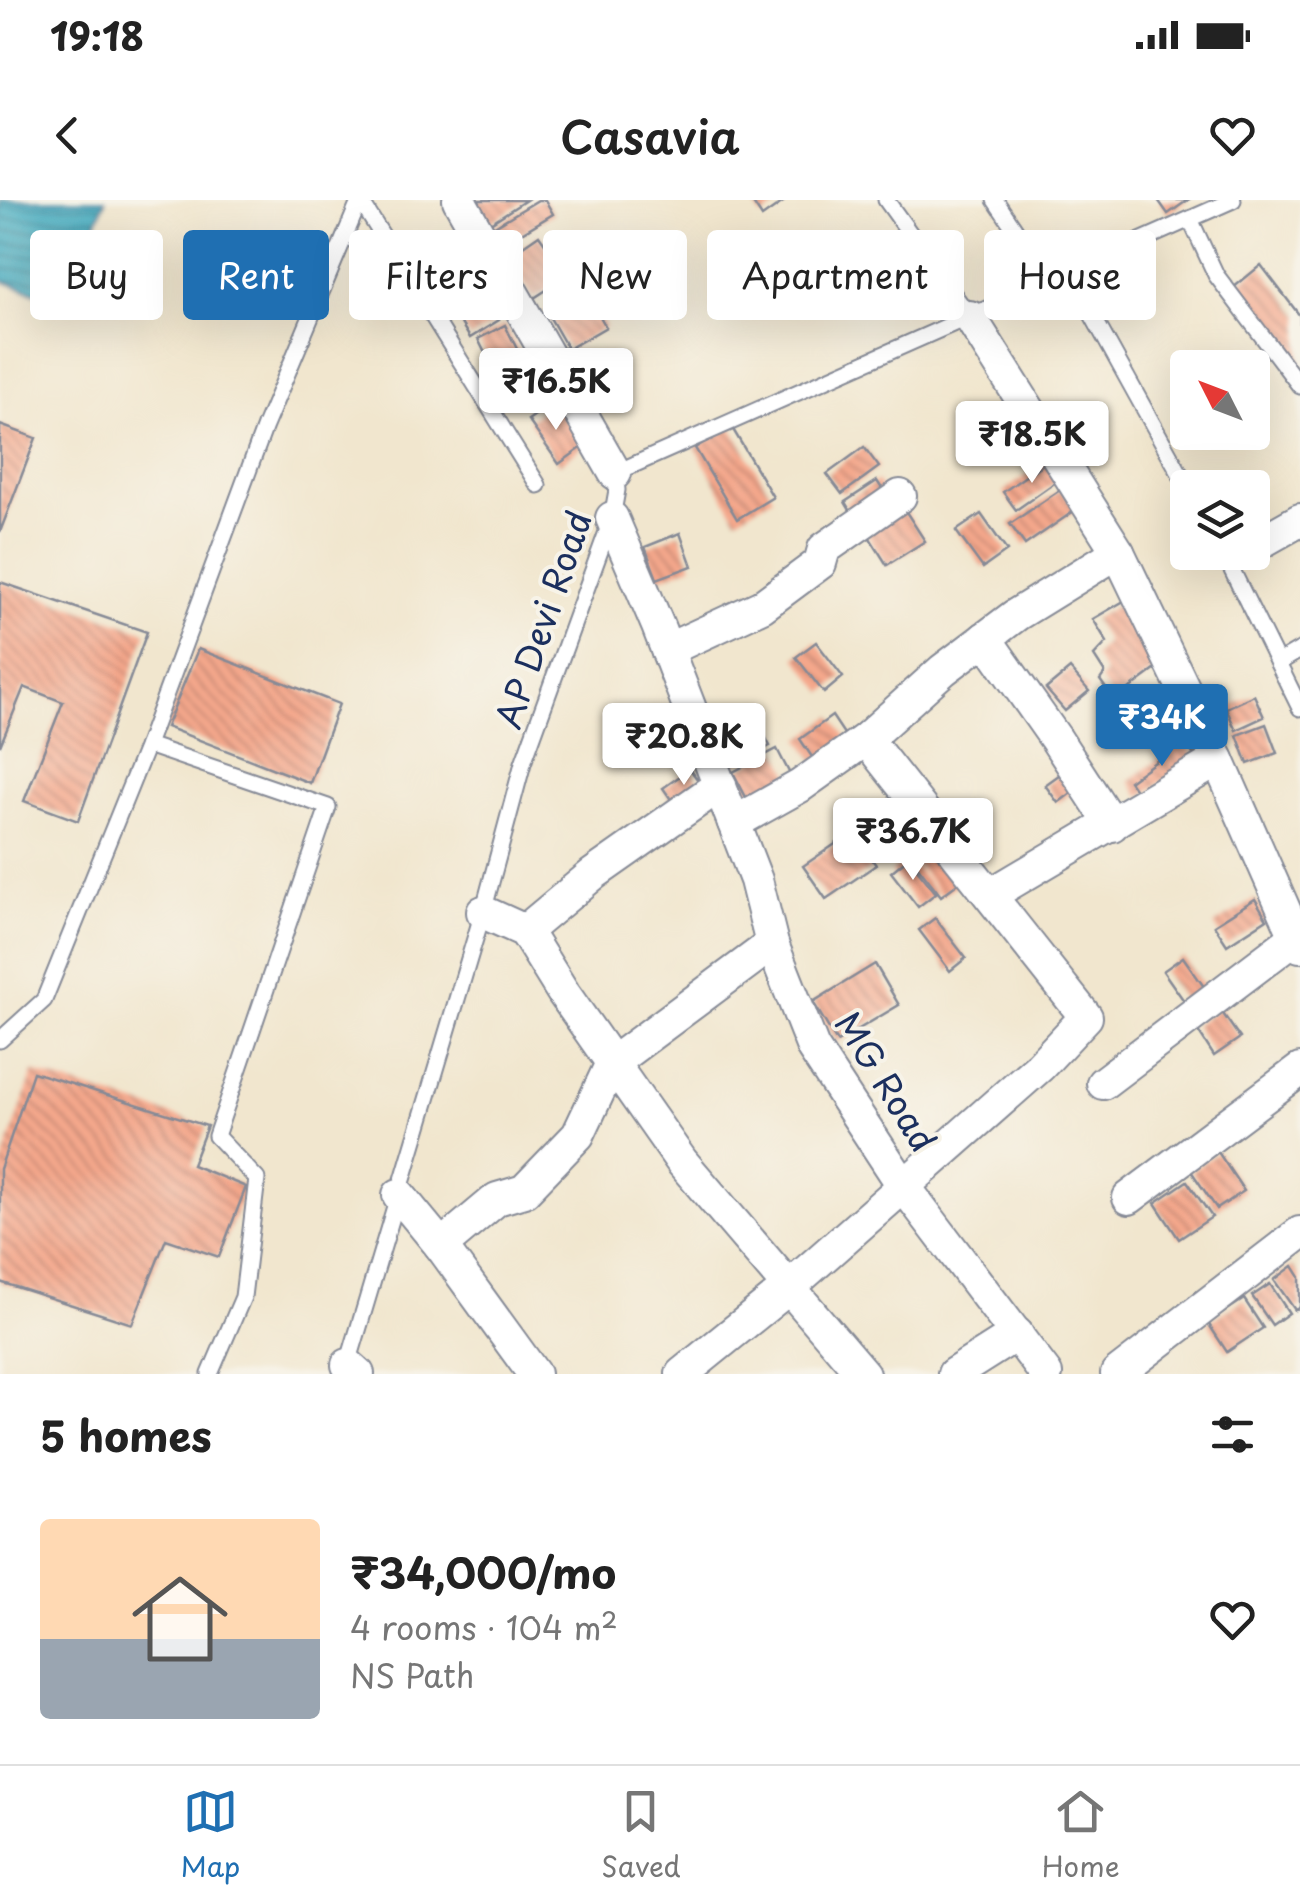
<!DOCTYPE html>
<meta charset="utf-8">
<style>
body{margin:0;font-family:"Playpen Sans",sans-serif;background:#f2f2f2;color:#222;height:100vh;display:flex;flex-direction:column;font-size:38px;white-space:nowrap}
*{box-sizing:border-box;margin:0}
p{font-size:32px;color:#767676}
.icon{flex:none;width:55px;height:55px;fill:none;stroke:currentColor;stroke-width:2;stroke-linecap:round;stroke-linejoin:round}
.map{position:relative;height:1174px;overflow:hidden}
.sheet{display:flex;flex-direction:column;background:#fff;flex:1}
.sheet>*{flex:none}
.guide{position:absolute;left:30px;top:30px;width:1240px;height:90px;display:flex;gap:20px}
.needle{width:65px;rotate:312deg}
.fabs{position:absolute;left:1170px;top:150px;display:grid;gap:20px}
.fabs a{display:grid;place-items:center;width:100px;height:100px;border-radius:10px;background:#fff;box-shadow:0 10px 40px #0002;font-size:50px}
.price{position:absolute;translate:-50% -85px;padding:0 22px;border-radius:10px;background:#fff;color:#222;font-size:32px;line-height:65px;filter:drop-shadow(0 2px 5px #0008)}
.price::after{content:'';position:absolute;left:50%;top:60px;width:30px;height:22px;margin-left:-15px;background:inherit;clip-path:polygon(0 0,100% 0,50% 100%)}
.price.on{background:#1f6fb2;color:#fff}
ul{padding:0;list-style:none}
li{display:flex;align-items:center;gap:30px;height:250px;padding:0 40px}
li span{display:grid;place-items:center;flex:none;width:280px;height:200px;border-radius:10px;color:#555}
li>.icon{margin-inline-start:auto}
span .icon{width:120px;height:120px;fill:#fffc;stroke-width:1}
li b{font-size:42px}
h2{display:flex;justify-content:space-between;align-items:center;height:120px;padding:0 40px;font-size:42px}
.pill{padding:0 35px;border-radius:10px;background:#fff;box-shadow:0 10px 40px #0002;font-size:35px;line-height:90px}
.pill.on{background:#1f6fb2;color:#fff}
.status{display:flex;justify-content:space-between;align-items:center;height:70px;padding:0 50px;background:#fff;direction:ltr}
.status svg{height:28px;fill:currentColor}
header{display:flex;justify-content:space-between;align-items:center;height:130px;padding:0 40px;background:#fff;font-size:45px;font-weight:600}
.menu{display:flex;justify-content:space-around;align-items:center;height:140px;border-top:2px solid #e0e0e0;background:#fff;font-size:28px;color:#767676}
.menu a{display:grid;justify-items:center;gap:5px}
.menu .on{color:#1f6fb2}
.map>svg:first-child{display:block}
</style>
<div class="status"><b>19:18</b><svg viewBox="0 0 49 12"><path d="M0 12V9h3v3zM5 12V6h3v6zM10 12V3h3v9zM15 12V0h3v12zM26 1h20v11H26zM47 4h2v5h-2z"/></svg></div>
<header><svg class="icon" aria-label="back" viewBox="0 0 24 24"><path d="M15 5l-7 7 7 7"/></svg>Casavia<svg class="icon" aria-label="heart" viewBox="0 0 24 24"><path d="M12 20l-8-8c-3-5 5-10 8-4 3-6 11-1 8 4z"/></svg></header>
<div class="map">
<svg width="1300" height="1174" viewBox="0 0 1300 1174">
<defs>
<pattern id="water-rules" width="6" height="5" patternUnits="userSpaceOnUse" patternTransform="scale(2.5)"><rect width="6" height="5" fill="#41aac0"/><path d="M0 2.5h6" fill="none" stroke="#368b9f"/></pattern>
<pattern id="building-back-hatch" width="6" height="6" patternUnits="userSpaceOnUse" patternTransform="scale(2.5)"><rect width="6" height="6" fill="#f4a78b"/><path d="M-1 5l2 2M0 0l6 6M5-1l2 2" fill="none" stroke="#c58875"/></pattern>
</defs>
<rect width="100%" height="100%" fill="#f7f3e8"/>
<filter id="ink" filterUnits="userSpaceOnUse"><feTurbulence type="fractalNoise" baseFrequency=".01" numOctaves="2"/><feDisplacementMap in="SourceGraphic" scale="20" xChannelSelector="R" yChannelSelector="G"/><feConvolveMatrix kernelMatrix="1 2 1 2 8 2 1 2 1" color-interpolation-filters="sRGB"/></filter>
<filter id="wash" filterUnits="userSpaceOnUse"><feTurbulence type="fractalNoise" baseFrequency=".0048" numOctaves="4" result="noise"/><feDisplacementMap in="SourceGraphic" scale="40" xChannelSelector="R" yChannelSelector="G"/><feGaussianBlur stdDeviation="2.25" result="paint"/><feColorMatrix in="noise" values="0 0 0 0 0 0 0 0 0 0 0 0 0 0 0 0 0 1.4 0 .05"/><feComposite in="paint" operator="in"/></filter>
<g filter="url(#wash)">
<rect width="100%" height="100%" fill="#f1e6ce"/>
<polygon fill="url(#water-rules)" stroke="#2e6c8f" stroke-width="2.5" points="0,0 105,0 66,103 0,80"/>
<g id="blocks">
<g fill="url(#building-back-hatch)">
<polygon points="480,0 526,0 481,29 468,8"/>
<polygon points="538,0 545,0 553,14 498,47 488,30"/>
<polygon points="751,0 786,0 762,17"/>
<polygon points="1158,0 1188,0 1168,14"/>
<polygon points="539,35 568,76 534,98 507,57"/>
<polygon points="460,56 476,81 448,99 432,73"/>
<polygon points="1261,65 1300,116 1300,175 1233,88"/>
<polygon points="583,87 606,127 568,149 545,109"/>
<polygon points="485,96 499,120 470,138 455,114"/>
<polygon points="505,125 521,157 494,171 478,139"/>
<polygon points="554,202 584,246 559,264 528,220"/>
<polygon points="0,225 36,238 0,332"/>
<polygon points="731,226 773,297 737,319 695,248"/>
<polygon points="864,247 879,267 842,294 827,274"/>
<polygon points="1047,261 1060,279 1016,310 1003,292"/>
<polygon points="877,281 890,301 857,322 845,302"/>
<polygon points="1063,288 1077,309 1025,345 1010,324"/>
<polygon points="901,304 925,341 887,365 863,327"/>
<polygon points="981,314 1007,351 983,368 956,331"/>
<polygon points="680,333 692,366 657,379 645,347"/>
<polygon points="0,382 147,432 78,621 24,601 63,502 24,487 0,546"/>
<polygon points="1124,401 1156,469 1114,500 1100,480 1105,473 1094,456 1107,442 1093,419"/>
<polygon points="816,442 843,477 824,493 796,457"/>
<polygon points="198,449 339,504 310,583 166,527"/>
<polygon points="1070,469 1089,491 1065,511 1046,489"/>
<polygon points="1254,495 1264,517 1236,530 1226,508"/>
<polygon points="832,516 850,543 818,566 800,539"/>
<polygon points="755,517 770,546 733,565 719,536"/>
<polygon points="1266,524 1277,553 1248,564 1237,535"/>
<polygon points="1184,541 1195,557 1140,597 1129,581"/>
<polygon points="777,549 792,578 748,601 733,572"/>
<polygon points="1070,567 1082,585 1058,603 1045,585"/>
<polygon points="690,569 704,589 677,608 663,588"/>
<polygon points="853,632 876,665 826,699 803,666"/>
<polygon points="929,641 960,682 941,696 910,656"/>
<polygon points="908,658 936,693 918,707 891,672"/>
<polygon points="1255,699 1267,719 1227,745 1214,725"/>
<polygon points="935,718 966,758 950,771 919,730"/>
<polygon points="1183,757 1209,794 1189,808 1163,771"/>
<polygon points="875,764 899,805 837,842 813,802"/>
<polygon points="1219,808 1240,838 1214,856 1194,825"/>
<polygon points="33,872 207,926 192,965 246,987 219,1057 166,1039 132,1124 0,1082 0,969"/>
<polygon points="1218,952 1244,991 1217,1009 1191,971"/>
<polygon points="1187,981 1212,1017 1179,1039 1155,1003"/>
<polygon points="1293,1066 1300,1077 1300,1107 1295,1110 1274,1080"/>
<polygon points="1270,1084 1289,1113 1272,1125 1252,1096"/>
<polygon points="1244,1099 1263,1128 1227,1152 1208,1123"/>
</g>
</g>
</g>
<g filter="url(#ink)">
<use href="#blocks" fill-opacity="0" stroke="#868a96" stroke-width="2.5"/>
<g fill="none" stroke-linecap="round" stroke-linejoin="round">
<g stroke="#868a96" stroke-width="19">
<g id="service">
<polyline points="360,0 538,285"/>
<polyline points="886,0 970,117"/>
<polyline points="995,0 1050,81"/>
<polyline points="1190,19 1216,75 1300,186"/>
<polyline points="1069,73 1188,288"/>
<polyline points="1223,352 1300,508"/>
<polyline points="1278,463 1300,450"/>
<polyline points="0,840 44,800 147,545"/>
<polyline points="347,1167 483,712 523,563 612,318 617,290 615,273 1233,0"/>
<polyline points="210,1174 243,1097 257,979 216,936 328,607 147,545 265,226 360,0"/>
</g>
</g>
<g stroke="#868a96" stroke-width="36">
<g id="minor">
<polyline points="459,0 615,273"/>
<polyline points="970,117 1118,352 1218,560 1300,746"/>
<polyline points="612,318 658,426 756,680 772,744 813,848 903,985 1046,1174"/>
<polyline points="1252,347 1300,320"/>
<polyline points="985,438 1056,539 1112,625"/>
<polyline points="667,450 762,406 820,363 824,349 900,296"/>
<polyline points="734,623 800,586 866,539 943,470 1016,415 1118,352"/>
<polyline points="990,695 1218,560"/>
<polyline points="483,712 525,731 564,794 682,962 863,1174"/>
<polyline points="525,731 592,675 720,585"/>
<polyline points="1103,883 1296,737"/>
<polyline points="399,995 441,1046 534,1174"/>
<polyline points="1129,998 1300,870"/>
<polyline points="441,1046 497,999 524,991 578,935 612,863 772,744"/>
<polyline points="348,1165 358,1174"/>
<polyline points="682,1174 787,1089 1040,866 1086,817 866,539"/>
<polyline points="954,1174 1017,1134"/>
<polyline points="1117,1174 1300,1033"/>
</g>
</g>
<use href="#service" stroke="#fff" stroke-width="15"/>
<use href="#minor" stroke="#fff" stroke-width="32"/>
</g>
</g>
<g text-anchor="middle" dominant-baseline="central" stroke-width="8" stroke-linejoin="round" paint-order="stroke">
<g font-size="35" fill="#1b2f5e" stroke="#f7f3e8">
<text transform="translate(542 419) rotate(-71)">AP Devi Road</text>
<text transform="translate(887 881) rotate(58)">MG Road</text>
</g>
</g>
</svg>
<div class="fabs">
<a><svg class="needle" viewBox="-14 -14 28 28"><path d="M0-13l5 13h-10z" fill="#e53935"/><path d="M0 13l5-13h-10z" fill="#767676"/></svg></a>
<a><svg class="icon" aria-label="layers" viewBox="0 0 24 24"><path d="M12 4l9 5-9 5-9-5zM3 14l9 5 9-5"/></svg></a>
</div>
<b class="price" style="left:556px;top:233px">₹16.5K</b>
<b class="price" style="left:1032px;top:286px">₹18.5K</b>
<b class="price on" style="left:1162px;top:569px">₹34K</b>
<b class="price" style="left:684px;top:588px">₹20.8K</b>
<b class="price" style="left:913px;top:683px">₹36.7K</b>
<div class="guide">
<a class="pill">Buy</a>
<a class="pill on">Rent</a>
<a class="pill">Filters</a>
<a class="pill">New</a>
<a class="pill">Apartment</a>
<a class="pill">House</a>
</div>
</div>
<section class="sheet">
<h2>5 homes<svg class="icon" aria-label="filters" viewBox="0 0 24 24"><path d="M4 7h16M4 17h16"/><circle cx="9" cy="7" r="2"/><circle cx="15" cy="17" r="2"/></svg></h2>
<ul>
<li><span style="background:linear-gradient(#ffd9b3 60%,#9aa5b1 0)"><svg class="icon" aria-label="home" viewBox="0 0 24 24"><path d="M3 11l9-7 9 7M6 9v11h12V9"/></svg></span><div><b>₹34,000/mo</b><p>4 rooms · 104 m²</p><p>NS Path</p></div><svg class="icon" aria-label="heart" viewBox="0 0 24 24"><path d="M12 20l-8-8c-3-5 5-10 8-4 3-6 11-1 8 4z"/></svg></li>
</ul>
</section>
<nav class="menu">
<a class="on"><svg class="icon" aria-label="map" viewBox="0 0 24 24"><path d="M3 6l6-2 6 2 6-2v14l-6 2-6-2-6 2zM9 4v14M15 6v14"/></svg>Map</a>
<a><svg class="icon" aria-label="saved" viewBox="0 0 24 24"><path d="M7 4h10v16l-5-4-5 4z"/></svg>Saved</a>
<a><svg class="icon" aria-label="home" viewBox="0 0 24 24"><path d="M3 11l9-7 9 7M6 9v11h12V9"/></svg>Home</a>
</nav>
